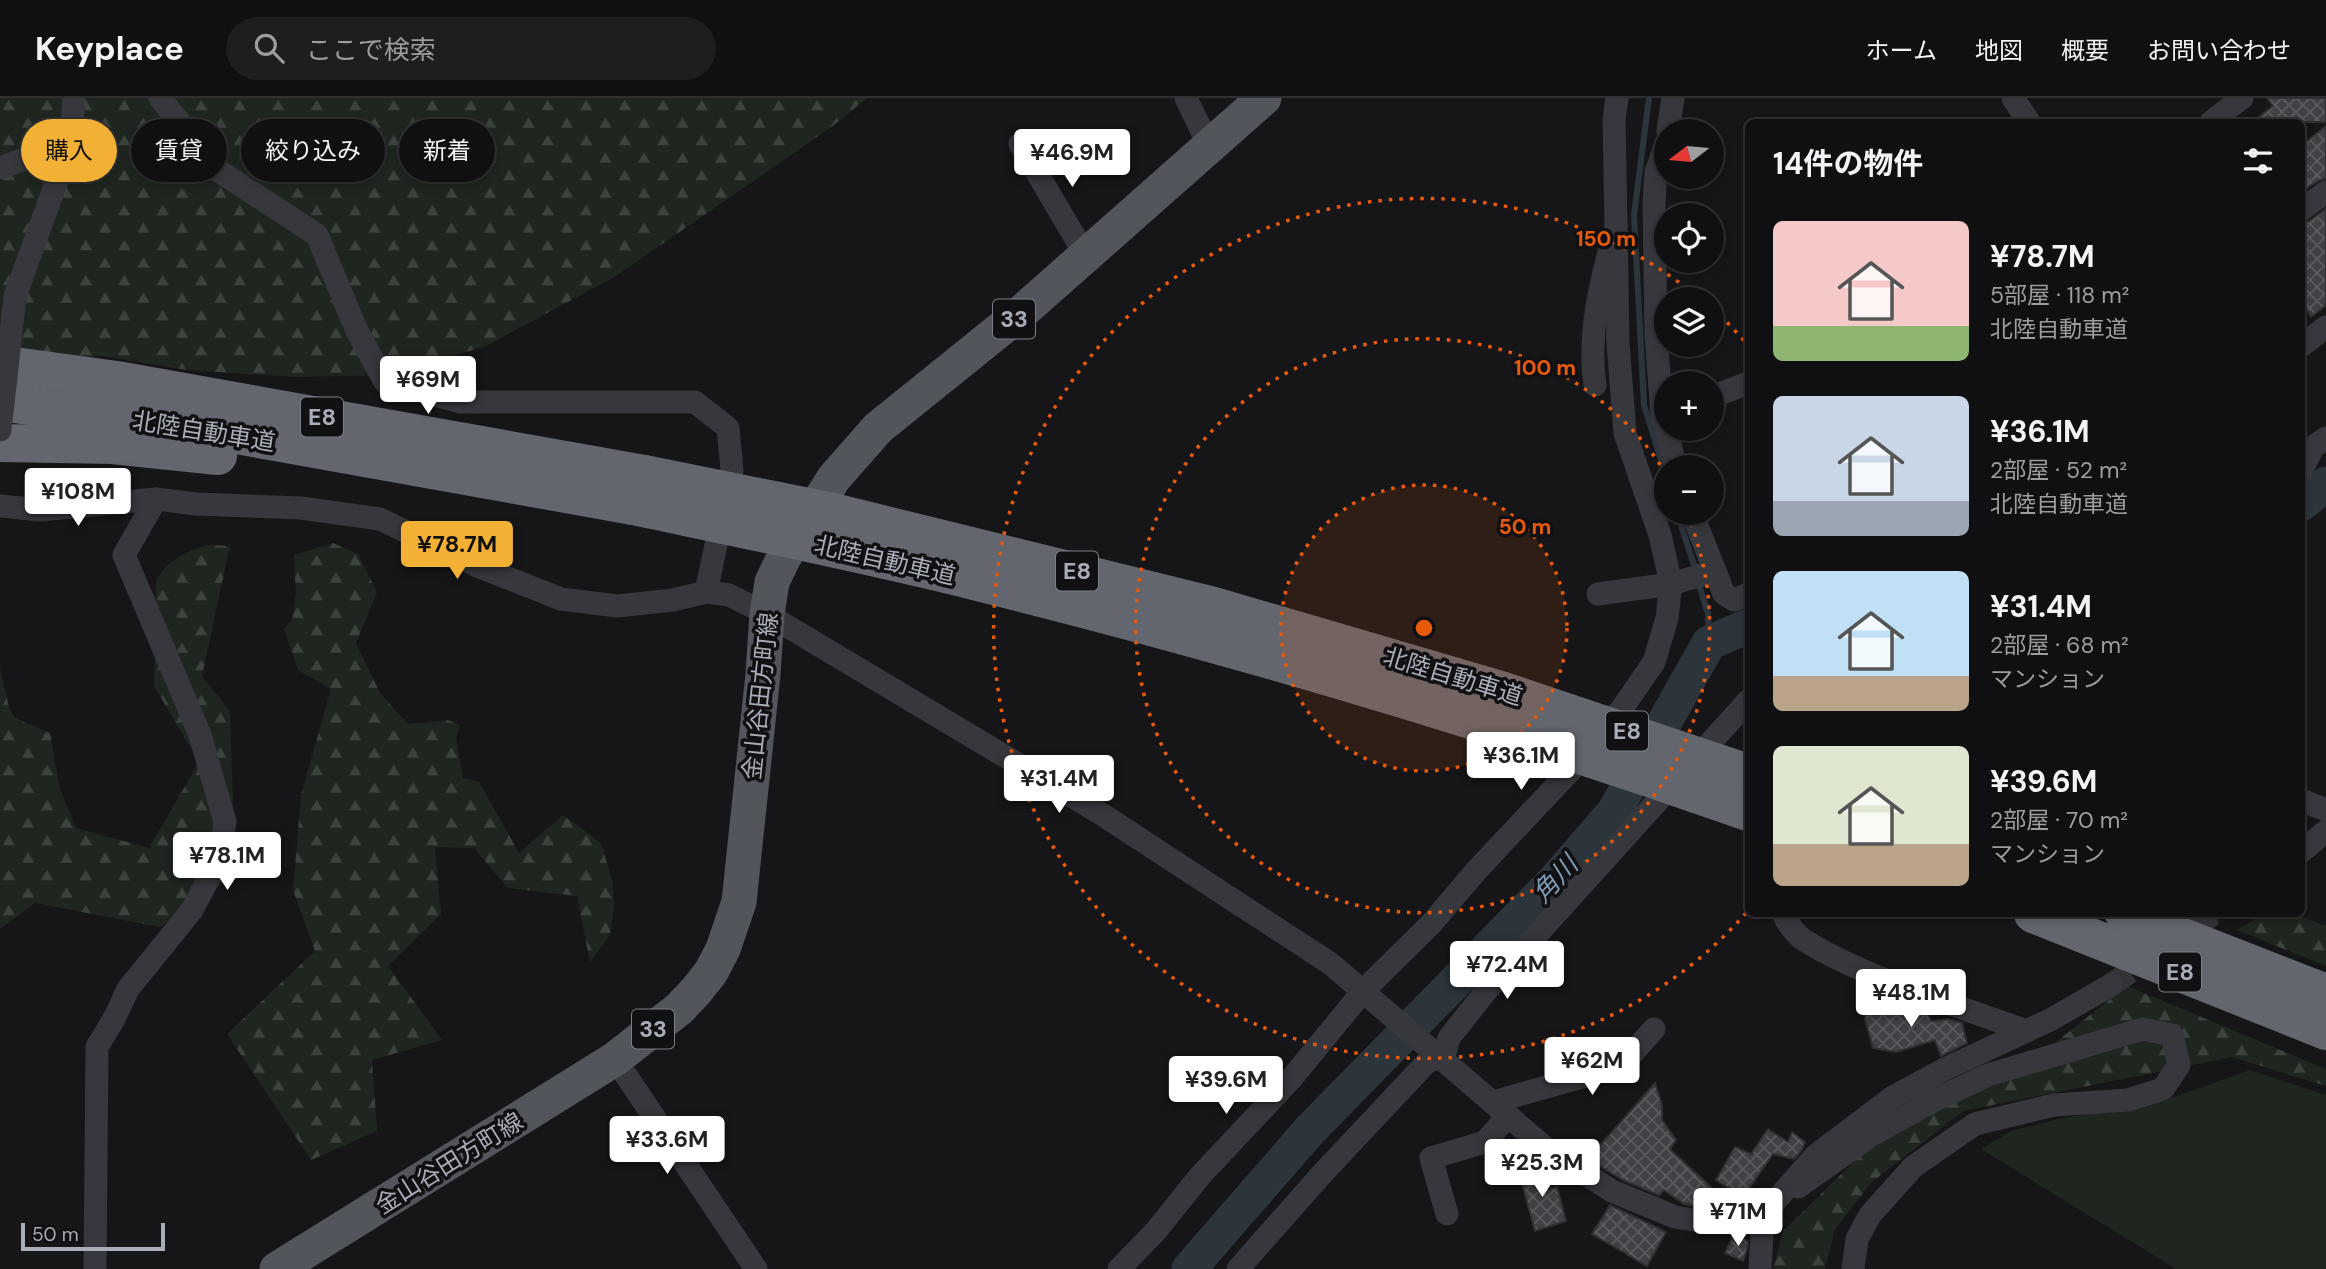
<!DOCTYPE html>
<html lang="ja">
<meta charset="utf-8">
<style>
body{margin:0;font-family:"DM Sans","Noto Sans JP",sans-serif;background:#1e1e20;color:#f1f3f6;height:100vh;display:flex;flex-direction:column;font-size:26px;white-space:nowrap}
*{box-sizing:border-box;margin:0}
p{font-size:23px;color:#9c9d9f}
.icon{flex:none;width:38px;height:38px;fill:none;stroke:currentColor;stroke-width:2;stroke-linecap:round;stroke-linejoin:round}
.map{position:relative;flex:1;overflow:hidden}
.drawer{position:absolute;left:1745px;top:21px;width:560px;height:798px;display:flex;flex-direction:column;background:#101012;border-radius:10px;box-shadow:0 4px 10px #0003,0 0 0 2px #303032}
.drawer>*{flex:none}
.banner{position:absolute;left:21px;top:21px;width:665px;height:63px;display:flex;gap:14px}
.needle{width:46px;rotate:254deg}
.buttons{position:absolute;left:1654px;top:21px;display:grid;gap:14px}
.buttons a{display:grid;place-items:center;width:70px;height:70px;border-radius:50%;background:#101012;box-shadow:0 4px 10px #0003,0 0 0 2px #303032;font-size:35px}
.scale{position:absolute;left:21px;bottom:18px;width:144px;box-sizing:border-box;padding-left:7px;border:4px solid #a8adb8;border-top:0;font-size:19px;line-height:24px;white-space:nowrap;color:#a8adb8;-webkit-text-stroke:5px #111113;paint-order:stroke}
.price{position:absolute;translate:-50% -60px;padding:0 16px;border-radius:7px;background:#fff;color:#222;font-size:23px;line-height:46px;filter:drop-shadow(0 2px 4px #0008)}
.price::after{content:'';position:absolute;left:50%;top:42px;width:21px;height:16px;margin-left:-10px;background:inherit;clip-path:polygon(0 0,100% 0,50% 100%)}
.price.on{background:#f2b134;color:#111}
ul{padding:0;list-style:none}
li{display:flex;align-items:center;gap:21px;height:175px;padding:0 28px}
li span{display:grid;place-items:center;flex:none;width:196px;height:140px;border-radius:10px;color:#555}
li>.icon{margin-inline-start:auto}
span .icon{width:84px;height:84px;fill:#fffc;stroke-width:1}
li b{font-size:30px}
h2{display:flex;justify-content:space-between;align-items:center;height:84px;padding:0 28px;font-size:30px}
.pill{padding:0 24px;border-radius:32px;background:#101012;box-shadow:0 4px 10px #0003,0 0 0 2px #303032;font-size:24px;line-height:63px}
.pill.on{background:#f2b134;color:#111}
header{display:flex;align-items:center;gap:42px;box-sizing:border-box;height:98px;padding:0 35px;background:#101012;border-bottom:2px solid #303032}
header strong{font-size:33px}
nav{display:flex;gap:38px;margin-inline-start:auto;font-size:24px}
.search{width:490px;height:63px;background:#1e1e20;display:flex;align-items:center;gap:18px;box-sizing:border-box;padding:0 24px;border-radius:38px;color:#9c9d9f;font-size:26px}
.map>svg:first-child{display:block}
</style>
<header>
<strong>Keyplace</strong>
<div class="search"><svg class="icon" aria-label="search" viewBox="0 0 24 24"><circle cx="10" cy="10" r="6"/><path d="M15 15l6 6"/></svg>ここで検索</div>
<nav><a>ホーム</a><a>地図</a><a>概要</a><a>お問い合わせ</a></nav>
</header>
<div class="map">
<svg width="2326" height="1171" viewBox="0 0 2326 1171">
<defs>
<pattern id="forest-firs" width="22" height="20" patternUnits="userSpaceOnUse" patternTransform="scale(1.75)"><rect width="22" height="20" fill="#1e261f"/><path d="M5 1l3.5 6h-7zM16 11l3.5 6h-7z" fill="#3c433d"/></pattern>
<pattern id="building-cross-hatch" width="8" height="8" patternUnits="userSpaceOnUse" patternTransform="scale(1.75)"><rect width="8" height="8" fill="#404145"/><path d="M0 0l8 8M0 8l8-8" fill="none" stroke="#595a5e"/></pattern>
</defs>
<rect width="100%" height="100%" fill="#161618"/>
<polygon fill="#1e261f" points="2250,972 2326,997 2326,1171 2176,1171 1981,1051 2011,1033 2063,1020 2129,1010 2166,1002"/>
<g fill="url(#forest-firs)">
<polygon points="0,0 867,0 833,28 616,178 486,248 390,277 296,279 187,272 102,258 10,264 0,268"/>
<polygon points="333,445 358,456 377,494 356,545 380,595 408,626 448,622 460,627 456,640 463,680 479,684 519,755 563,717 601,745 613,785 614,810 610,837 590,864 577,798 508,790 474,750 435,749 441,816 388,868 442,942 372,962 377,1033 311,1062 227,936 315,853 293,792 301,697 331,591 298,572 284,531 292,522 296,497 294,457"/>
<path d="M207,447L230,448L202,578L230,613L234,732L246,769L160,829L35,805L0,831V570L9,609L15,620L50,635L60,691L76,730L149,750L199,664L154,588L156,483C167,462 186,454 207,447Z"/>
<polygon points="2264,816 2294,816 2326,828 2326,868 2237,832"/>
<polygon points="2127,888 2326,971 2326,988 2232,959 1963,1013 1872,1084 1835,1131 1825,1171 1773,1171 1783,1133 1863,1055 2052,947"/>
</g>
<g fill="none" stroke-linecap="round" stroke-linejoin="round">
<g stroke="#2c353c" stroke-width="6">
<polyline points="1649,0 1634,117 1644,307 1666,378"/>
<polyline points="1677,415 1696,473"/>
<polyline points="1698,483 1708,516 1709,545"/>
</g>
<g stroke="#2c353c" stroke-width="35">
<polyline points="2301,406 2326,386"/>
<polyline points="1189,1171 1310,1032 1557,780 1614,714 1709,545 1748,528"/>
</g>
</g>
<g fill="url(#building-cross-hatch)" stroke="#303034" stroke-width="2">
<polygon points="2267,0 2326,0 2326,24 2252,24 2273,8"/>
<polygon points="2326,28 2326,80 2318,83 2304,92 2301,89 2301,48"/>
<polygon points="2326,111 2326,207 2311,219 2301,201 2301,126 2309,123"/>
<polygon points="1891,905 1893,912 1912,907 1927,913 1931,923 1949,921 1962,925 1967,945 1941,958 1935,942 1896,954 1873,950 1862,910"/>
<polygon points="1655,985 1662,1007 1662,1022 1676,1042 1670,1051 1714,1092 1698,1109 1684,1106 1664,1092 1659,1097 1623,1082 1588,1061"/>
<polygon points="1768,1031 1788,1044 1792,1034 1805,1044 1802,1052 1794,1061 1773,1056 1743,1099 1716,1082 1735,1049 1751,1056"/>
<polygon points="1543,1068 1549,1091 1557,1089 1566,1123 1535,1133 1519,1075"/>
<polygon points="1610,1107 1666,1134 1647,1168 1592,1136"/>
<polygon points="1734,1136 1748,1143 1747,1152 1743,1163 1725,1155"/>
</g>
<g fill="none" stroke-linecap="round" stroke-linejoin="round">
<polyline stroke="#333438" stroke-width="23" stroke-dasharray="23 11" stroke-linecap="butt" points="2111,887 2213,816"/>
<g stroke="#37383d" stroke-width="23">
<polyline points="160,0 219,73 317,137 357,233 385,284 460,304 695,304 728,330 732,372 706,494"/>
<polyline points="1186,0 1209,48"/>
<polyline points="2013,0 2029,24"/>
<polyline points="2211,24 2242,0"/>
<polyline points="1668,33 1673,0"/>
<polyline points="1020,46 1086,158"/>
<polyline points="1666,46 1656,74 1654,105 1656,238 1662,317 1676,369"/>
<polyline points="0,70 71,44"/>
<polyline points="2301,112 2326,94"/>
<polyline points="1616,128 1614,22 1617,0"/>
<polyline points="15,198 71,44 74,0"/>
<polyline points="2301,248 2326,229"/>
<path d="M1595,287C1587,235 1602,179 1616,128L1618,245L1625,335L1660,437L1671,486L1715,473L1724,496L1734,502L1748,496"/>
<polyline points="1712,299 1748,285"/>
<polyline points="2301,374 2313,349 2326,340"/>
<polyline points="0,408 40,412 156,401 196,406 301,410 380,421 477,468 561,501 617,508 673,502 706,494 729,497 767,516 1103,717 1331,866 1549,1053 1612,1093 1675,1119 1712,1125 1763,1117 1815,1058 1893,999 1945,971 2050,922 2111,887"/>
<polyline points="1692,415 1715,473"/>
<polyline points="2301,702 2326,712"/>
<polyline points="2301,754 2326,733"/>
<path d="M1784,816C1786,825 1798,839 1807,844C1870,882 1956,907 2026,933"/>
<polyline points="615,961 756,1171"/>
<polyline points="1493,1004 1607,972 1628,960 1654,931"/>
<polyline points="1798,1089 1870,1038 1935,1002 1988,977 2143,931 2172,937 2179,967 2163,991 2128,1002 2054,1007 1975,1026 1913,1069 1870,1117 1857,1141 1853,1171"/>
<polyline points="1447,1116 1431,1060 1485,1044 1508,1018"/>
<polyline points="95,1171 97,949 115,919 128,891 192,812 220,759 225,724 200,637 124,457 156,401"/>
<polyline points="1119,1171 1155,1134 1200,1078 1291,981 1364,892 1431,826 1476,773 1570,673 1621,612 1654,564 1667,520 1671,486 1598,496"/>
<polyline points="1238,1171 1321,1077 1429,962 1443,961 1449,940 1486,893 1748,603"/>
<polyline points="1760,1171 1763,1117"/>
</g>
<polyline stroke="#53555c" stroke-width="35" points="277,1171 615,961 679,911 696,893 711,874 723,851 739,804 763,576 767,516 772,484 784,459 834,380 878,330 1023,213 1264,0"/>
<g stroke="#63666e" stroke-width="38">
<polyline points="0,266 117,282 644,376"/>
<polyline points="0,304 203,331 633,408"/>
<polyline points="0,345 112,347 218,358"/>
<polyline points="2033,816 2326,933"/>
<polyline points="2124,816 2326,895"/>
</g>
<polyline stroke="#37383d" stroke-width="23" points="0,332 15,198"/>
<g stroke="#63666e" stroke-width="38">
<polyline points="644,376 833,414 1214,508 1504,593 1748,675"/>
<path d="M633,408C747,432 861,455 974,483C1236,548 1494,625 1748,714"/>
</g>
</g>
<circle cx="1424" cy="530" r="143" fill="#e8590c" fill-opacity=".12"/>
<g fill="none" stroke="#e8590c" stroke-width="3.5" stroke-dasharray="3.5 7">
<circle cx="1424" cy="530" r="143"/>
<path d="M1687 416A287 287 0 1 1 1665 374"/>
<path d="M1746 815A430 430 0 1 1 1700 201M1712 210A430 430 0 0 1 1746 245"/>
</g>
<g text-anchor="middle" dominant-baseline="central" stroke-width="7" stroke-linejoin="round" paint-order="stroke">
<g fill="#111113" stroke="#7b7e86" stroke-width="2">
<rect x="993" y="201.5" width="42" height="39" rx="5"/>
<rect x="301" y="299.5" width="42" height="39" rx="5"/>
<rect x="1056" y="453.5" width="42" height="39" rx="5"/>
<rect x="1606" y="613.5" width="42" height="39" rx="5"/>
<rect x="2159" y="854.5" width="42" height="39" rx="5"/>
<rect x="632" y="911.5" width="42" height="39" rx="5"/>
</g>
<g font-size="23" font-weight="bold" fill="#a8adb8">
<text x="1014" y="221">33</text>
<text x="322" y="319">E8</text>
<text x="1077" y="473">E8</text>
<text x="1627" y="633">E8</text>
<text x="2180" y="874">E8</text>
<text x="653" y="931">33</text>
</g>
<g font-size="24" fill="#a8adb8" stroke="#111113">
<text transform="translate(204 333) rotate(9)">北陸自動車道</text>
<text transform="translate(885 462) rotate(13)">北陸自動車道</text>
<text transform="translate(1453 578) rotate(17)">北陸自動車道</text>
<text transform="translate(760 598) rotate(-84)">金山谷田方町線</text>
<text transform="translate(449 1065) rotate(-32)">金山谷田方町線</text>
</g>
<g font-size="26" font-style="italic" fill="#7f9bb3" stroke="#111113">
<text transform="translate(1555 781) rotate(-47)">角川</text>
</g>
</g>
<circle cx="1424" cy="530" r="10" fill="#e8590c" stroke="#111113" stroke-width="3.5"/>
<g font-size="21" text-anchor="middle" font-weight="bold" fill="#e8590c" stroke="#111113" stroke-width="7" stroke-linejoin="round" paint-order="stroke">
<text x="1606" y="148">150 m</text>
<text x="1545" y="277">100 m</text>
<text x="1525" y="436">50 m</text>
</g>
</svg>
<div class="buttons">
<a><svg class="needle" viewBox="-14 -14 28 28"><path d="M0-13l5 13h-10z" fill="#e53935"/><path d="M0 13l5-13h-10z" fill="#9c9d9f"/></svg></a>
<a><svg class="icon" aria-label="locate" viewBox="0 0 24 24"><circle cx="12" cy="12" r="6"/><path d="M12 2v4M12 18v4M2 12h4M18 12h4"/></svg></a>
<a><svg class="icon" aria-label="layers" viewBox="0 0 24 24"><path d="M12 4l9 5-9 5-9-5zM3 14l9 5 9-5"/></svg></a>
<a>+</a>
<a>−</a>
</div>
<div class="scale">50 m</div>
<b class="price" style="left:1072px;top:91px">¥46.9M</b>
<b class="price" style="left:428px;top:318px">¥69M</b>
<b class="price" style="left:78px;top:430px">¥108M</b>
<b class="price on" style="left:457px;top:483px">¥78.7M</b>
<b class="price" style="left:1521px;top:694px">¥36.1M</b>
<b class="price" style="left:1059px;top:717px">¥31.4M</b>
<b class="price" style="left:227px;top:794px">¥78.1M</b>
<b class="price" style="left:1507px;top:903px">¥72.4M</b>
<b class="price" style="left:1911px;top:931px">¥48.1M</b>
<b class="price" style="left:1592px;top:999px">¥62M</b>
<b class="price" style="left:1226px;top:1018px">¥39.6M</b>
<b class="price" style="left:667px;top:1078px">¥33.6M</b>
<b class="price" style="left:1542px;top:1101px">¥25.3M</b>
<b class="price" style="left:1738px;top:1150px">¥71M</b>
<div class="banner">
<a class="pill on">購入</a>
<a class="pill">賃貸</a>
<a class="pill">絞り込み</a>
<a class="pill">新着</a>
</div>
<section class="drawer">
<h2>14件の物件<svg class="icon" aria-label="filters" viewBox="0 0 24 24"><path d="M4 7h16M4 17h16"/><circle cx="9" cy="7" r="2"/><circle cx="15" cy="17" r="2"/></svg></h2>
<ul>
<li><span style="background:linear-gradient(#f6c9c9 75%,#8fb573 0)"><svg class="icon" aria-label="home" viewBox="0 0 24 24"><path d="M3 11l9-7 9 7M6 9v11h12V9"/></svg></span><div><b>¥78.7M</b><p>5部屋 · 118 m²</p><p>北陸自動車道</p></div></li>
<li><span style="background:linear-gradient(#c9d6e8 75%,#9aa5b1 0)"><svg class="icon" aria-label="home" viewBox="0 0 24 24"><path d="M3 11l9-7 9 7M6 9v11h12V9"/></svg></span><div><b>¥36.1M</b><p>2部屋 · 52 m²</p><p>北陸自動車道</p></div></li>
<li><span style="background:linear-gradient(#bfe0f5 75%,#b9a48a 0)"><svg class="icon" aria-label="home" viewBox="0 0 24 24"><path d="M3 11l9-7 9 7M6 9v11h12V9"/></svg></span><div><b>¥31.4M</b><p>2部屋 · 68 m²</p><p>マンション</p></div></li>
<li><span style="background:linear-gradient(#dfe7d0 70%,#b9a48a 0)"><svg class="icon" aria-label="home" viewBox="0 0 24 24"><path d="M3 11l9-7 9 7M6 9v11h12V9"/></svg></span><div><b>¥39.6M</b><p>2部屋 · 70 m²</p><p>マンション</p></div></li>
</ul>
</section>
</div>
